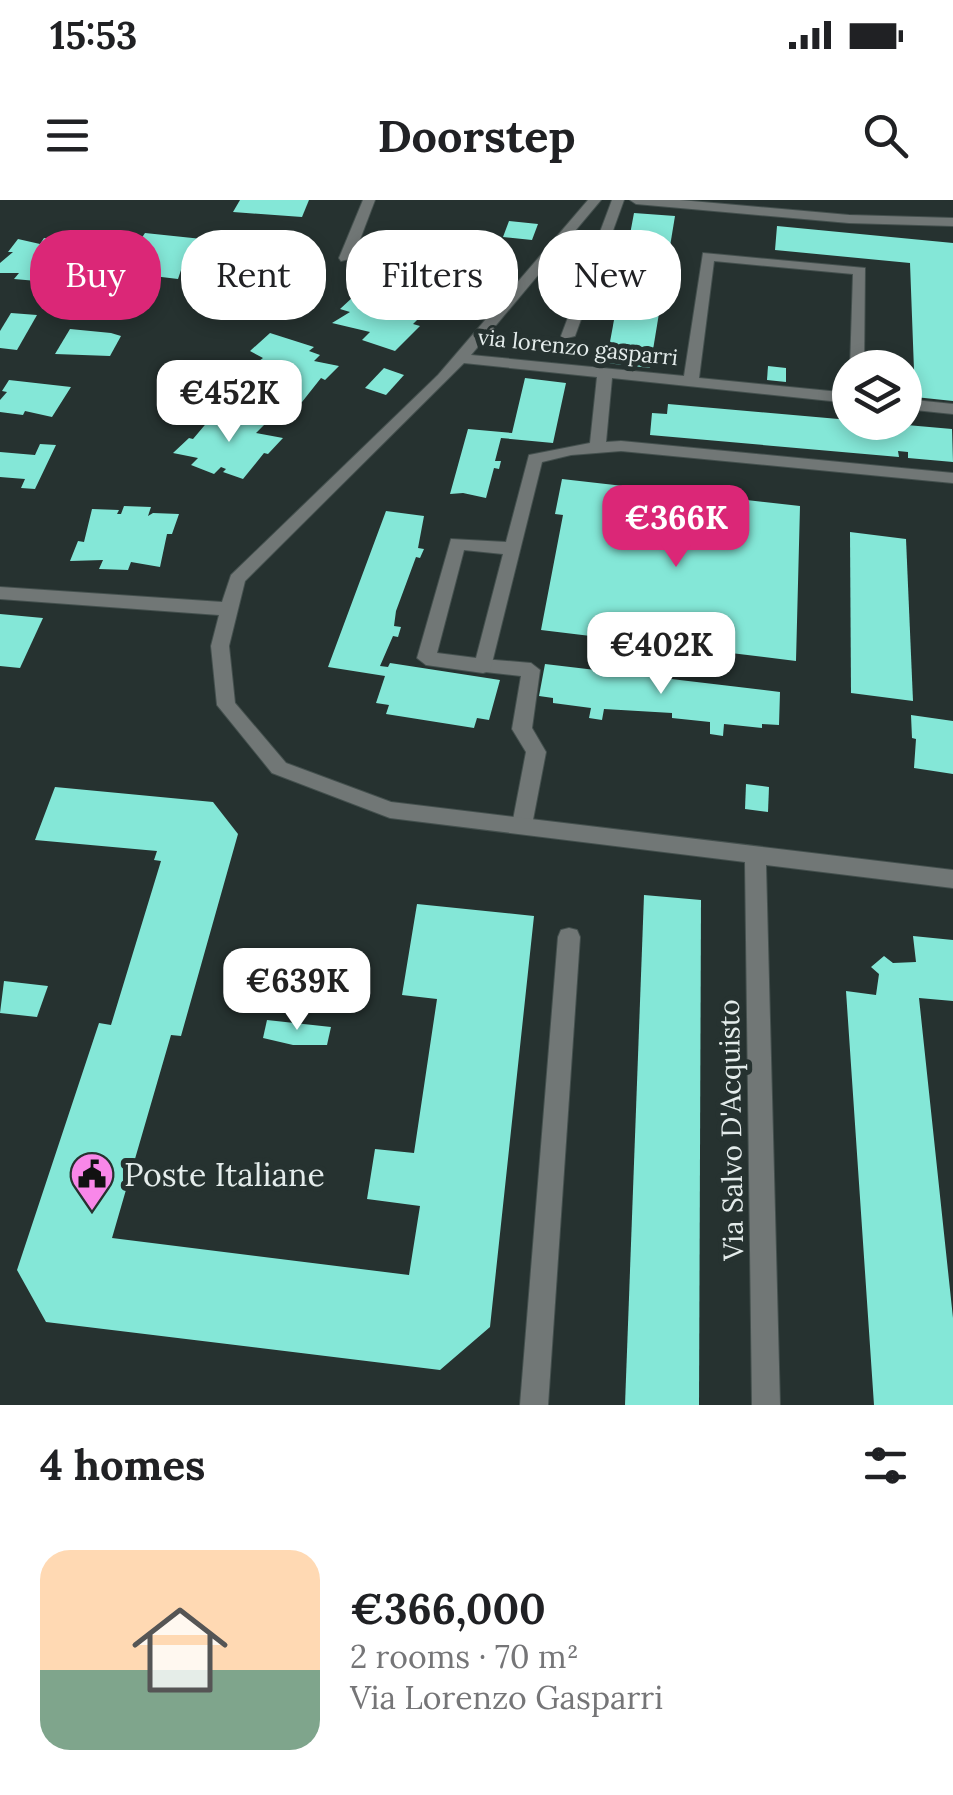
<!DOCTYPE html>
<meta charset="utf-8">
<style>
body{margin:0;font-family:Lora,serif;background:#f2f2f2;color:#202124;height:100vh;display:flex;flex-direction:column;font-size:38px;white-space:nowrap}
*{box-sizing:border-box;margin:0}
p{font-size:32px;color:#757577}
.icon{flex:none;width:55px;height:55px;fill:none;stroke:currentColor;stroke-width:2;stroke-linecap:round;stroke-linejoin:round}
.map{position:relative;height:1205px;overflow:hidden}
.panel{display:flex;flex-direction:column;background:#fff;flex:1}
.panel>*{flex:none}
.banner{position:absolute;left:30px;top:30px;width:895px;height:90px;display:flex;gap:20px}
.controls{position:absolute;left:832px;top:150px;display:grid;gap:20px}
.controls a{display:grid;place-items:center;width:90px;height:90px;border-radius:50%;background:#fff;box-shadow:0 5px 15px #0003;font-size:50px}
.price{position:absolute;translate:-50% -85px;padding:0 22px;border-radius:20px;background:#fff;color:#222;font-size:32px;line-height:65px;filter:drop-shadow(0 2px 5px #0008)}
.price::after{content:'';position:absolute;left:50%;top:60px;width:30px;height:22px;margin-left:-15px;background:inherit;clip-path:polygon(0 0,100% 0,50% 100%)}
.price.on{background:#db2777;color:#fff}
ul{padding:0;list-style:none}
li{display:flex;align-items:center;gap:30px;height:250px;padding:0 40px}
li+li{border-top:2px solid #e0e0e0}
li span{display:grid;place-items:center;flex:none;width:280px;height:200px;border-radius:30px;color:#555}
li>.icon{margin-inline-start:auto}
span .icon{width:120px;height:120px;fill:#fffc;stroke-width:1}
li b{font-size:42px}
h2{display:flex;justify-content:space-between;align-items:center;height:120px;padding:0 40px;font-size:42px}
.chip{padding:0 35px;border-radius:40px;background:#fff;box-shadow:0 5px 15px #0003;font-size:35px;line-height:90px}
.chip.on{background:#db2777;color:#fff}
.status{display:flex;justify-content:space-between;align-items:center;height:70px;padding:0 50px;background:#fff;direction:ltr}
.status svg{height:28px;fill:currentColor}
header{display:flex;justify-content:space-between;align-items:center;height:130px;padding:0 40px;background:#fff;font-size:45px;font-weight:700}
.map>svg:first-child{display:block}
</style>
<div class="status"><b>15:53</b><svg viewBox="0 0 49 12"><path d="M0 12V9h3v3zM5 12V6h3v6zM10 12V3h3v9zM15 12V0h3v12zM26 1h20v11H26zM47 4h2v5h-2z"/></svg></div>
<header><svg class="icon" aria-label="menu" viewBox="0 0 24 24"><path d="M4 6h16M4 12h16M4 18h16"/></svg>Doorstep<svg class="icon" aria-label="search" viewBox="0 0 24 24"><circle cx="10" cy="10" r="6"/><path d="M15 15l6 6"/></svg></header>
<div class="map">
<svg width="953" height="1205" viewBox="0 0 953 1205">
<rect width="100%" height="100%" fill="#263230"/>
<g fill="#84e7d7">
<polygon points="240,0 309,0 302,17 233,12"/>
<polygon points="634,13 675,16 650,168 606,163"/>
<polygon points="509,21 538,24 532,40 503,37"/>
<polygon points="777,26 953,43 953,201 915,197 910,63 775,50"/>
<polygon points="145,33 202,39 190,53 200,54 194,65 183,64 178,79 120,72 128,60 115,58 124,45 141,47 137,45"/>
<polygon points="44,38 66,41 62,46 86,46 68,67 71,68 63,80 42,75 37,81 14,79 19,73 0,73 0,63 13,52 8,52 18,39 40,44"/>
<polygon points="470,38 488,40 484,49 498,51 491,71 458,68 454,80 400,74 403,65 436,66 445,45 466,47"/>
<polygon points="385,39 415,42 427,43 423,53 411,51 406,63 376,59"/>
<polygon points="249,45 308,51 297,64 307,65 300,79 294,78 287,91 250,85 246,93 211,89 226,63 245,59"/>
<polygon points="372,85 426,102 413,116 419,118 413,124 420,126 395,151 362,140 370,132 332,123 350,112 340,109 353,97 362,100 360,96"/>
<polygon points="11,113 37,115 17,150 0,148 0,131"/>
<polygon points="70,129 111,133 121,136 110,156 55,154"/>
<polygon points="270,133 314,147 309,151 320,155 314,161 339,166 325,180 321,178 302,202 283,195 286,193 282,191 274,199 253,191 261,184 235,179 263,158 250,151"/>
<polygon points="768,166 786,168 786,182 767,180"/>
<polygon points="384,168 404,175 386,195 365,188"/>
<polygon points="525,178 566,183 553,243 501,238 495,261 501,261 499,269 494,268 486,298 463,293 450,294 468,229 512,233"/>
<polygon points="9,180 71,187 52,217 25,211 23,215 0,212 0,200 7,192 2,191"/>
<polygon points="668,204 952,229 953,262 908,258 908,252 898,251 899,257 650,235 652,213 667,214"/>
<polygon points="215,213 235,221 235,225 247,214 268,221 256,233 283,238 268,254 264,253 243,279 223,272 226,269 221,267 214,274 191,265 198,258 173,253 189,238 193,239"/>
<polygon points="40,244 56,245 35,289 21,288 25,279 0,277 0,252 35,255"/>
<polygon points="562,279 800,306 796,461 541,430 563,315 555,314"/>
<polygon points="124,306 151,307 148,316 153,313 179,314 172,334 167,334 160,367 131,362 128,370 99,369 103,360 70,361 78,341 84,342 92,309 119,310 117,314 121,314"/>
<polygon points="386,311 424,316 418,348 424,349 420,358 416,357 396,411 394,426 401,427 398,437 393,436 380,466 388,467 390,463 500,480 489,520 477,518 474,528 386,514 389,505 376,503 385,476 328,467"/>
<polygon points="850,332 906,339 913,501 851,493"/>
<polygon points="0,414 43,418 20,468 0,466"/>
<polygon points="545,464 780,492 779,525 762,524 762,528 724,524 723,536 710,534 710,522 672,518 672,513 604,509 602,520 589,518 591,508 553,503 553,498 539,496"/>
<polygon points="911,515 953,521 953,574 914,568 916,539 912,538"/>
<polygon points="746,584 769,587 768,612 745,609"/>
<polygon points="55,587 213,602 238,634 181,836 171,835 112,1038 409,1075 420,1006 367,999 375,949 414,953 437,799 402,795 417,704 534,716 490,1127 440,1170 46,1122 17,1070 99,823 111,825 161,661 154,660 157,651 35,640"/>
<polygon points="644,695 701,700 699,1205 625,1205"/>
<polygon points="913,736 953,740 953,801 919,798 953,1118 953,1205 874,1205 846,791 876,795 879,774 871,767 884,756 893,763 916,762"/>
<polygon points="4,781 48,786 37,817 0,813"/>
<polygon points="267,820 331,827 327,845 293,845 263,838"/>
</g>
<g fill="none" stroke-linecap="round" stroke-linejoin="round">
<g stroke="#44504e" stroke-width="2">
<g id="service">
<polygon points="483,459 531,463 540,470 532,528 546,552 532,625 529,631 515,631 512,625 526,552 512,529 521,476 476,471 474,466 476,461"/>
<polygon points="569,728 577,730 580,737 548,1205 520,1205 558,737 561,730"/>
</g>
</g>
<g stroke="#44504e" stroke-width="2">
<g id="minor">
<polygon points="363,0 375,0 353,58 341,61 339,58"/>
<path d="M588,0H601L471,155L684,176L703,53L865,68L864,168L850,169L853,74L714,61L699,178L850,193V203L612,178L606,242L621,241L953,273V283L621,251L571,255L542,262L490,471L483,473L426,465L417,458L451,339L506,342L529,255L590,243L597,177L464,163L245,381L229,446L235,503L286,563L391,602L953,670V688L766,665L780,1205H752L745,662L390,618L272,573L217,505L211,446L219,415L0,399V387L222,402L231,375L438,175ZM464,350L503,354L476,458L437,453Z"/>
<polygon points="612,0 624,0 575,136 563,139 561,136"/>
<polygon points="630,0 680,0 849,15 953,18 953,26 849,23 636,4"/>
<polygon points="905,199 953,204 953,214 905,209"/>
</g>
</g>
<use href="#service" fill="#717776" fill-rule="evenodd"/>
<use href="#minor" fill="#717776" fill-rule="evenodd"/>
</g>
<defs>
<g id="civic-pin" transform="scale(2.25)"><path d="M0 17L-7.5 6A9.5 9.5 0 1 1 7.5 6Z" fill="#f987e9" stroke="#263230"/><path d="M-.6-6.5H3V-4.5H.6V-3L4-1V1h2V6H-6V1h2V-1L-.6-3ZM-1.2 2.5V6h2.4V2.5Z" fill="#111"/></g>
</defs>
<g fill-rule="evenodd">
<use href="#civic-pin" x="92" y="974"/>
</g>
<g text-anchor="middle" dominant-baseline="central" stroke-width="10" stroke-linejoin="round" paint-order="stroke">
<g font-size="22" fill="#e4eceb" stroke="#263230">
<text transform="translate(578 147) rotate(6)">via lorenzo gasparri</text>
</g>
<g font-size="28" fill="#e4eceb" stroke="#263230">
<text transform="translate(731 930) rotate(-91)">Via Salvo D'Acquisto</text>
</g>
<g font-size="32" fill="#e4eceb" stroke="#263230" text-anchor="start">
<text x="124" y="974">Poste Italiane</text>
</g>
</g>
</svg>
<div class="controls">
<a><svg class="icon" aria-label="layers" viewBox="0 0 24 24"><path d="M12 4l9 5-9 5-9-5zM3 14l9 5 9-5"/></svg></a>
</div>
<b class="price" style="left:229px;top:245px">€452K</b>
<b class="price on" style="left:676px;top:370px">€366K</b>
<b class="price" style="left:661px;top:497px">€402K</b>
<b class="price" style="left:297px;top:833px">€639K</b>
<div class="banner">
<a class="chip on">Buy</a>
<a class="chip">Rent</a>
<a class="chip">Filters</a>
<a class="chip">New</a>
</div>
</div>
<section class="panel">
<h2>4 homes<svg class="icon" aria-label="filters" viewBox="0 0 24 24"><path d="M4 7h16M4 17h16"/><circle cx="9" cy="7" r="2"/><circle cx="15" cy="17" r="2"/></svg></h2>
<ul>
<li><span style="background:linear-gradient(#ffd9b3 60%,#7fa58c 0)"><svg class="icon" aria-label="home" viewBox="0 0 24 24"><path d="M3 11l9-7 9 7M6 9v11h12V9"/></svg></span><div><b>€366,000</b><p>2 rooms · 70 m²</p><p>Via Lorenzo Gasparri</p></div></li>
</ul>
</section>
